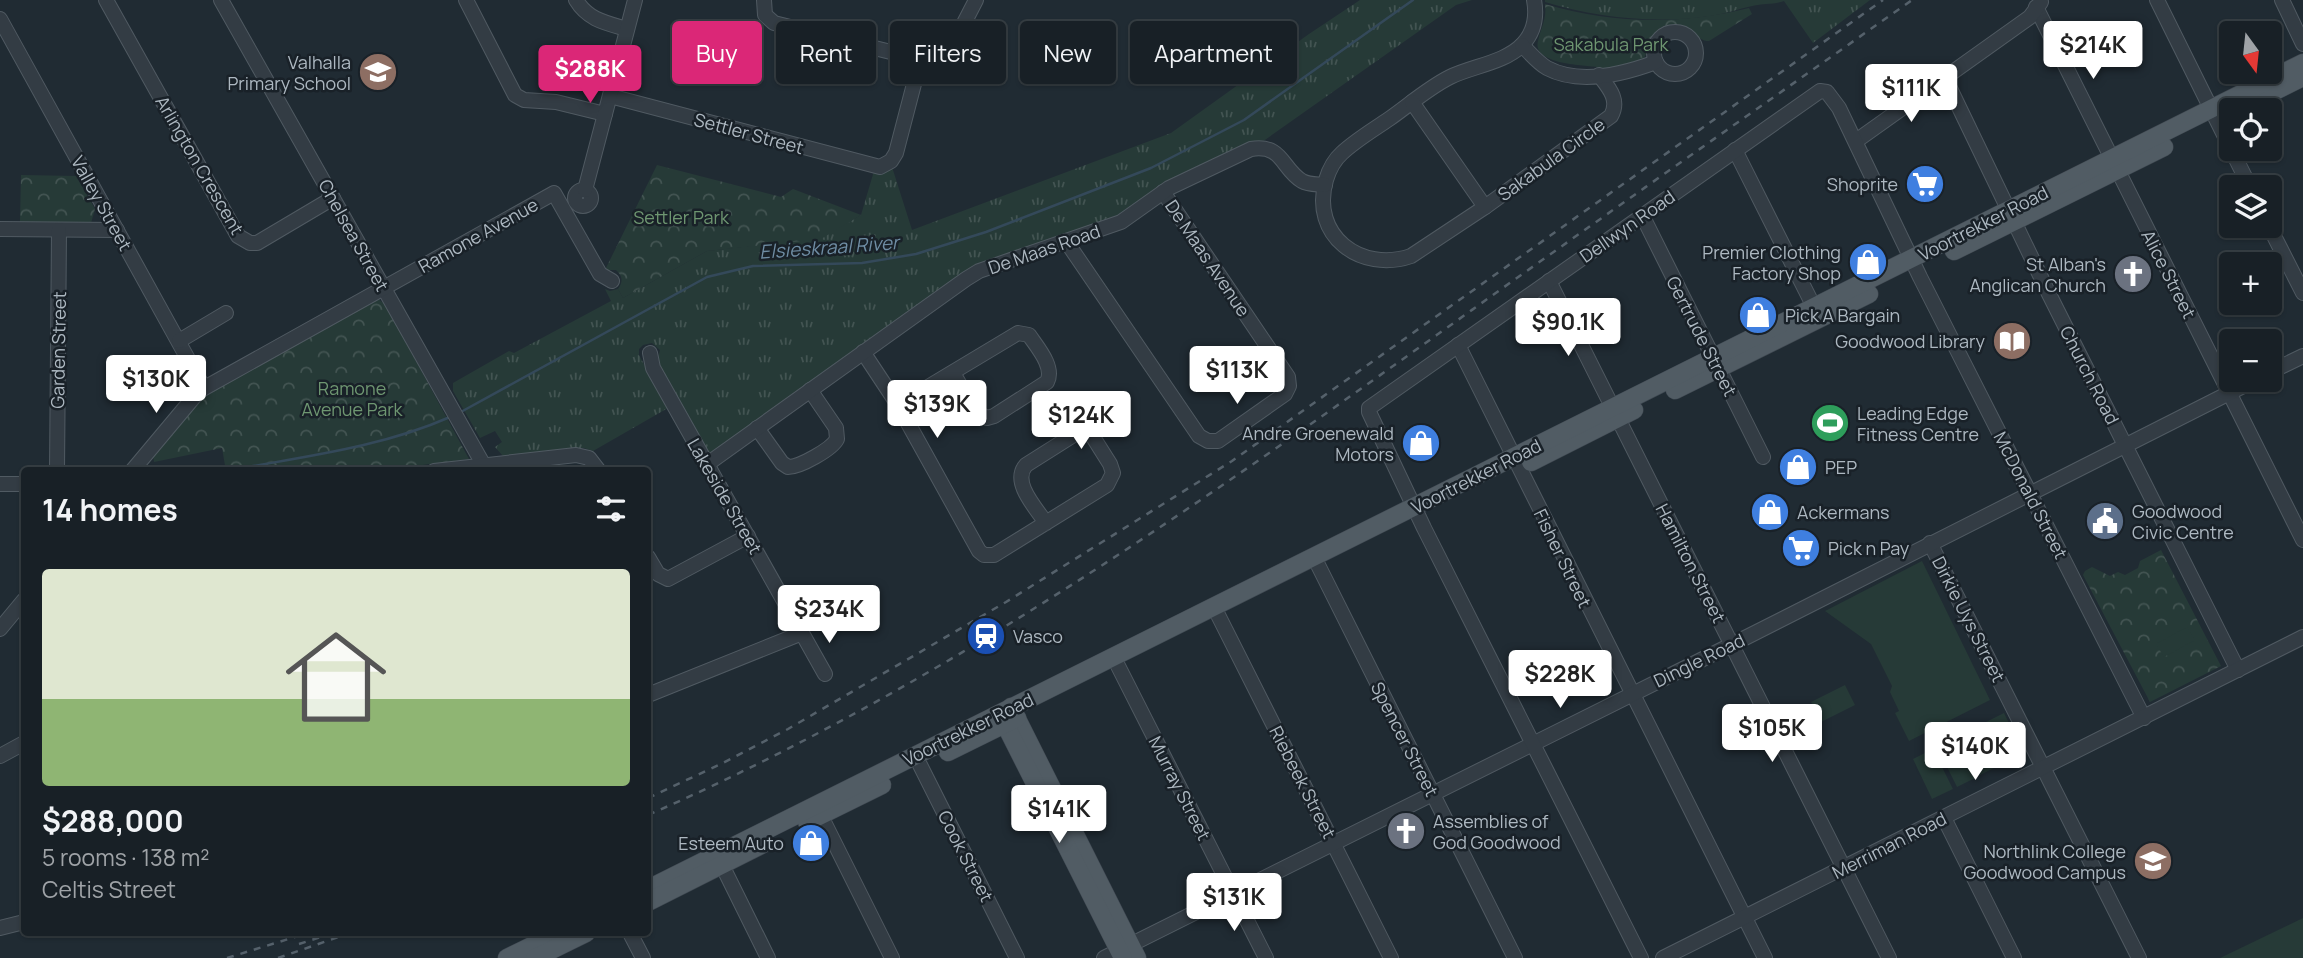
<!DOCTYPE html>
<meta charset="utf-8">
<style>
body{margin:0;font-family:Manrope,sans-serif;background:#21282e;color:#f1f3f6;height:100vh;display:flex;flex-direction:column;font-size:26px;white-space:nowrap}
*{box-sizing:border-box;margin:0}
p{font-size:23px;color:#9fa3a7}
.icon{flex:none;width:38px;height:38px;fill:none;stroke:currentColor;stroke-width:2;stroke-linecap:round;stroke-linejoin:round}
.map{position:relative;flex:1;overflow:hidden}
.sheet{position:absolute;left:21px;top:467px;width:630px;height:469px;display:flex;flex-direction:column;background:#182026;border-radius:7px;box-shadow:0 2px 5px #0004,0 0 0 2px #363e43}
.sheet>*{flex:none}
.guide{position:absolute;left:672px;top:21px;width:665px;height:63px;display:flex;gap:14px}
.needle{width:46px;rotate:165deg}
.controls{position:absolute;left:2219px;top:21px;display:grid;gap:14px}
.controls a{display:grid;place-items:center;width:63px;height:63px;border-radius:7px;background:#182026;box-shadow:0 2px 5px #0004,0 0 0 2px #363e43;font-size:35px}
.price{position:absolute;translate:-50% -60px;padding:0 16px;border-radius:7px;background:#fff;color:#222;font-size:23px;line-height:46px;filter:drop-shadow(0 2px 4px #0008)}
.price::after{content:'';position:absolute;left:50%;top:42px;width:21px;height:16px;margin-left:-10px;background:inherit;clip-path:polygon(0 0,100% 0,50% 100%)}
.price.current{background:#db2777;color:#fff}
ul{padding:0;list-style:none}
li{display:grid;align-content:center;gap:14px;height:371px;padding:0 21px}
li+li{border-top:2px solid #363e43}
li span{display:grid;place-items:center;height:217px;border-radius:7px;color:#555}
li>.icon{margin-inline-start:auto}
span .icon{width:126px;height:126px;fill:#fffc;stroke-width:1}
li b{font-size:30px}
h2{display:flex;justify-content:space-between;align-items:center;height:84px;padding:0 21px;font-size:30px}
.tag{padding:0 24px;border-radius:7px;background:#182026;box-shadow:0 2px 5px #0004,0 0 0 2px #363e43;font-size:24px;line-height:63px}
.tag.current{background:#db2777;color:#fff}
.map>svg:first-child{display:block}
</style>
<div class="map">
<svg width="2303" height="958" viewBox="0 0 2303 958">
<defs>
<pattern id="grass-tufts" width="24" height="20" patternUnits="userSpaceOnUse" patternTransform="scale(1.75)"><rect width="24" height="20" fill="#263a37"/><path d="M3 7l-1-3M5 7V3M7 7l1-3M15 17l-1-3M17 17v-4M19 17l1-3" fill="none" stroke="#435452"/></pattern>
<pattern id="park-crowns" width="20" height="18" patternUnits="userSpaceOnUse" patternTransform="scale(1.75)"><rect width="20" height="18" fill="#263a37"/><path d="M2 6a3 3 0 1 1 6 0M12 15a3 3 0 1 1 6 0" fill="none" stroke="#435452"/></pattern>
</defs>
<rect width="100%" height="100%" fill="#202b33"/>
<g fill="url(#grass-tufts)">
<polygon points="1360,0 1472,0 1456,5 1262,142 1118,219 992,261 714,454 708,454 657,362 660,350 652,343 643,345 639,349 639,355 668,408 593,451 584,448 503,456 495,447 502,442 495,431 480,438 453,391 453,383 509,351 514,353 611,301 605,289 610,291 618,289 623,298 707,251 821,238 861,215 874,171 892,167 912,230 1171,133 1309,34"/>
<path d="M1545,0H1870L1813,43L1784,1C1772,5 1763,3 1752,6C1738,9 1725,14 1710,16C1656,24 1598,18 1545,2Z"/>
</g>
<g fill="url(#park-crowns)">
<path d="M1545,4C1612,24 1681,25 1749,8L1752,14L1709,41C1692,41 1677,8 1655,35C1649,43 1648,53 1642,61L1597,71V67C1582,65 1532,64 1538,41C1541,27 1547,19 1545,4Z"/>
<path d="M657,165L781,197L793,189L861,215L821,239L707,251L623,298L618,289C623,282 623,276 616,270H607L606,268Z"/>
<polygon points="21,175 76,176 95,209 91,223 20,222"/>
<polygon points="378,299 385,304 469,459 376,471 226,471 222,448 154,462 153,455 204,396"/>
<polygon points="2161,550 2221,666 2150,702 2083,575 2085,571 2092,567 2110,576 2118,572 2125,575 2138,568 2140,561"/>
</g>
<g fill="#263a37">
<polygon points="1922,561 1990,700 1909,741 1895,713 1899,711 1890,692 1892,686 1871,644 1825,611"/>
<polygon points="2187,627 2195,640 2164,657 2156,644"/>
<polygon points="1845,685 1855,705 1821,722 1811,702"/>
<polygon points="2004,713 2024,754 2004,764 1984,723"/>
<polygon points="1980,725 2000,765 1980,775 1960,735"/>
<polygon points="1957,737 1977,777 1957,787 1937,747"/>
<polygon points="1933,749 1953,789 1932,799 1913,759"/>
<polygon points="2303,918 2303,958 2220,958"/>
</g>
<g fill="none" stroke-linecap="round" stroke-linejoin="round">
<g stroke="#34495a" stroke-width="2.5">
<polyline points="459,413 707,277 753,266 862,263 916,254 986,232 1151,168 1244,120 1413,0"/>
<path d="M226,471C300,457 380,448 450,417"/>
</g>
<g stroke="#505a62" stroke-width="16">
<g id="minor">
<polyline points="106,0 238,236 250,243 257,243 333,198"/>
<polyline points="221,0 487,471"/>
<polyline points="466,0 515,95 524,100 556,102 605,114"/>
<path d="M576,0C588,20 606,23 627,29"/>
<polyline points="764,0 765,15 774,23 935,63 946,58 976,0"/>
<path d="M1534,0C1537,16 1534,32 1523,44C1505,63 1472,66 1450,77C1428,88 1409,105 1389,119C1373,130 1356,140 1342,153C1333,161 1329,170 1326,180C1310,236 1361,273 1411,256L1485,207L1611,116C1620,100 1609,88 1599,75"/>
<polyline points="2157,0 2231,149"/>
<polyline points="2282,0 2303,44"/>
<polyline points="2036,7 2303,540"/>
<polyline points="0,19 204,388"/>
<circle cx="1675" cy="53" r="21"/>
<path d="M1522,45C1530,53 1537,62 1547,68C1579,85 1624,74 1656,62"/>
<polyline points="1945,78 2049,294 2238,670"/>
<polyline points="610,96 880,167 891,161 896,153 920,61"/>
<polyline points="1412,102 1485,207"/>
<polyline points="1856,141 2030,17 2041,2"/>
<polyline points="2231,149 2250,187"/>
<polyline points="1735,150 1818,315"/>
<circle cx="583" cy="198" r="8"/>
<polyline points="585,190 635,0"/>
<polyline points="1642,215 1763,457"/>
<polyline points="2269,226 2303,293"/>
<polyline points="0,229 117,230"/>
<polyline points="1066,241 1199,436 1208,441 1218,441 1285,394 1289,386 1288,377 1163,192"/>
<polyline points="1549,281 1889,958"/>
<polyline points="179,341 226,313"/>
<polyline points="1458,345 1765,958"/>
<path d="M863,352L898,405L969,533L979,551L984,555H994L1107,485L1113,473L1110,464L1093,437L1085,432L1075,434L1026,465C1011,482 1036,508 1046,523"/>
<polyline points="650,353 653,368 825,674"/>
<polyline points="2270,372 2303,356"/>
<path d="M898,405L1018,333L1029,335C1037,347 1055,367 1047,382L994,416L987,418L976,412L953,373"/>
<path d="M757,428L782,463L788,467C800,467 832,449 837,439L836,428L810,390"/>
<path d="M706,465L966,279L979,271L1121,222L1169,188L1251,149C1283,144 1281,168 1302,181C1309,185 1317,184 1325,185"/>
<polyline points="57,471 59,230"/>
<polyline points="132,471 199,391 554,193 600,274 612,281"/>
<polyline points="434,471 576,455 589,458 599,471"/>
<polyline points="0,484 24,484"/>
<polyline points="1930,543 2139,958"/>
<polyline points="648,557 658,574 668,579 748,536"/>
<polyline points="1314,557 1515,958"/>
<polyline points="1214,607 1391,958"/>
<polyline points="0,629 24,600"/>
<polyline points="1113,656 1266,958"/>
<polyline points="648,695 802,633"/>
<polyline points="915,755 1017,958"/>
<polyline points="0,756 24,743"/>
<polyline points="816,806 892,958"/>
<polyline points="1944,818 2014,958"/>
<polyline points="717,855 768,958"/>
<polyline points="0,928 24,922"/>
<polyline points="630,933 643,958"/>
<polyline points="1104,958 1731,645 2255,380"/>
<polyline points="1641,958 1424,528 1369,412 1369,408 1820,91 1827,92 1839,108 1920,277 2144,718"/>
<polyline points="1663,958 2303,637"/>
</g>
</g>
<g stroke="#3f4851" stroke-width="19">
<g id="major">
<polyline points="2253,102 2303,77"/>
<polyline points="1954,251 2164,147"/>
<polyline points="1675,390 1869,294"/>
<polyline points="1531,462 1634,410"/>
<polyline points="1011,707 1137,958"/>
<polyline points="1000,714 1123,958"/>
<polyline points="948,752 1017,718"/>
<polyline points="807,822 882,785"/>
<polyline points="648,889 2303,63"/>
<polyline points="648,902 763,844"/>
<polyline points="507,958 558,933"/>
<polyline points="535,958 586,933"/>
</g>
</g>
<use href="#minor" stroke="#333c44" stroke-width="14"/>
<use href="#major" stroke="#515c64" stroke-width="18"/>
<g stroke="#55616b" stroke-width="2.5" stroke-dasharray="7 7" stroke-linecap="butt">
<polyline points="648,798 723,763 788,729 1006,602 1232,461 1883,0"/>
<path d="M648,815C937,689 1192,509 1448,327C1602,217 1757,109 1912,0"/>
<polyline points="299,944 333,933"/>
<polyline points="227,958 308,933"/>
<polyline points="278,958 350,933"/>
</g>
</g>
<defs>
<g id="school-disc" transform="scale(2.0125)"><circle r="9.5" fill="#8d6e63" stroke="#192128"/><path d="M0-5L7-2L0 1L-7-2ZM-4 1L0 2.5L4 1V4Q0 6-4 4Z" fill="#fff"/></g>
<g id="supermarket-disc" transform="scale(2.0125)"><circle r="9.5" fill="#3f7fe0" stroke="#192128"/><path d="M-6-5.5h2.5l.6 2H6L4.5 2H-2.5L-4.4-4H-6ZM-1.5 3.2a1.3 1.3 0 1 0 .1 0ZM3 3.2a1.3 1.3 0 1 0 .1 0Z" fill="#fff"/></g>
<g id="shop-disc" transform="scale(2.0125)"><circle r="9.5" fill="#3f7fe0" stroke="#192128"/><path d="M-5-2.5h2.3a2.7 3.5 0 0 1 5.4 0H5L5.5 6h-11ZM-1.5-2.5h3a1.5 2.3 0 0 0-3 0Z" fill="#fff"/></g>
<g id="church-disc" transform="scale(2.0125)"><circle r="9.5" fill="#6b7280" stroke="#192128"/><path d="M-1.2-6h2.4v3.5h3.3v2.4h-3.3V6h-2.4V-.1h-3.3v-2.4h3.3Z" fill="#fff"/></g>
<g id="library-disc" transform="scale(2.0125)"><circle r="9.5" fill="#8d6e63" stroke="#192128"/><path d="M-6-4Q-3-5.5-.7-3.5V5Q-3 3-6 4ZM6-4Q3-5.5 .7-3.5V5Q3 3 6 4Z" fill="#fff"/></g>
<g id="stadium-disc" transform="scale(2.0125)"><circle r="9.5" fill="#2e9e5b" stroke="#192128"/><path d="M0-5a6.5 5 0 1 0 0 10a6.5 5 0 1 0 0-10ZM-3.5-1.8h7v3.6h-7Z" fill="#fff"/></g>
<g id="civic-disc" transform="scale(2.0125)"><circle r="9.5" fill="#5c6f8a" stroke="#192128"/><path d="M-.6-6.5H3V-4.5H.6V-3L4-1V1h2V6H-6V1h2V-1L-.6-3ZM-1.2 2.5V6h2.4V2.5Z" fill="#fff"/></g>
<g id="station-disc" transform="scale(2.0125)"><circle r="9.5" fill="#1a4fb4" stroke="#192128"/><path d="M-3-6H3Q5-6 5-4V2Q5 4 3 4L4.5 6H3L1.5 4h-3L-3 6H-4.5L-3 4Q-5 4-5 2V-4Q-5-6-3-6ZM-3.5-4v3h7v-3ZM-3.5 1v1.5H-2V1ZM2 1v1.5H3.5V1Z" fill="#fff"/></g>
<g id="university-disc" transform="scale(2.0125)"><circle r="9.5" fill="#8d6e63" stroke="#192128"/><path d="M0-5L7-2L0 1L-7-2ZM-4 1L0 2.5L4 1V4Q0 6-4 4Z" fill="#fff"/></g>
</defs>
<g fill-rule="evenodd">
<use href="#school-disc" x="378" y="72"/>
<use href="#supermarket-disc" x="1925" y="184"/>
<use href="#shop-disc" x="1868" y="262"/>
<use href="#church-disc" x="2133" y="274"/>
<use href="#shop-disc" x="1758" y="315"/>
<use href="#library-disc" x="2012" y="341"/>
<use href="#stadium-disc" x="1830" y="423"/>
<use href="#shop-disc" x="1421" y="443"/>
<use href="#shop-disc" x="1798" y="467"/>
<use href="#shop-disc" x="1770" y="512"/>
<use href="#civic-disc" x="2105" y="521"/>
<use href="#supermarket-disc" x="1801" y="548"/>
<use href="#station-disc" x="986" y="636"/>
<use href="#church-disc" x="1406" y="831"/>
<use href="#shop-disc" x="811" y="843"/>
<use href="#university-disc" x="2153" y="861"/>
</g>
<g text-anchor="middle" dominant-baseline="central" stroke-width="5" stroke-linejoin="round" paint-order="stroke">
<g font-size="18" fill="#6e9671" stroke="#192128">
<text x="1611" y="44">Sakabula Park</text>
<text x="681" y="217">Settler Park</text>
<text x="352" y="388">Ramone<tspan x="352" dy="21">Avenue Park</tspan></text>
</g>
<g font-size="18" fill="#adb8c1" stroke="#192128" text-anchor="end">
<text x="351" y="62">Valhalla<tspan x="351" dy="21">Primary School</tspan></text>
<text x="1898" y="184">Shoprite</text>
<text x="1841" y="252">Premier Clothing<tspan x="1841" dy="21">Factory Shop</tspan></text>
<text x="2106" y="264">St Alban's<tspan x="2106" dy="21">Anglican Church</tspan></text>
<text x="1785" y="315" text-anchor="start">Pick A Bargain</text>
<text x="1985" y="341">Goodwood Library</text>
<text x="1857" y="413" text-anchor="start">Leading Edge<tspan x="1857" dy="21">Fitness Centre</tspan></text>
<text x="1394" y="433">Andre Groenewald<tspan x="1394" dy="21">Motors</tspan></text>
<text x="1825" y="467" text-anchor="start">PEP</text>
<text x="2132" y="511" text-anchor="start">Goodwood<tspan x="2132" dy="21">Civic Centre</tspan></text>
<text x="1797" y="512" text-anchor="start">Ackermans</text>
<text x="1828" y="548" text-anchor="start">Pick n Pay</text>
<text x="1013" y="636" text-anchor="start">Vasco</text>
<text x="1433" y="821" text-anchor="start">Assemblies of<tspan x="1433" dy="21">God Goodwood</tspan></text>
<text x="784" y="843">Esteem Auto</text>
<text x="2126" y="851">Northlink College<tspan x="2126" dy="21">Goodwood Campus</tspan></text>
</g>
<g font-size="18" fill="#adb8c1" stroke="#192128">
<text transform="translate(749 133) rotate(15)">Settler Street</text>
<text transform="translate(1551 159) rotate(-36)">Sakabula Circle</text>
<text transform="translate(200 165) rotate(60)">Arlington Crescent</text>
<text transform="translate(102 203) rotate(61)">Valley Street</text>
<text transform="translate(1983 223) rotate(-27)">Voortrekker Road</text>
<text transform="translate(1627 226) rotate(-35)">Dellwyn Road</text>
<text transform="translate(354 235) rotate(61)">Chelsea Street</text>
<text transform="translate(478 235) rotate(-29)">Ramone Avenue</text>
<text transform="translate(1044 249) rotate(-19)">De Maas Road</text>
<text transform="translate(1208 258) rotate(56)">De Maas Avenue</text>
<text transform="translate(2169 274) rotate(63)">Alice Street</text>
<text transform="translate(1702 336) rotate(63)">Gertrude Street</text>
<text transform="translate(58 350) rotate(-89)">Garden Street</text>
<text transform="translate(2090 375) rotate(63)">Church Road</text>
<text transform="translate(1476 476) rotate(-27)">Voortrekker Road</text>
<text transform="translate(2031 495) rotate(63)">McDonald Street</text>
<text transform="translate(725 496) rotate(60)">Lakeside Street</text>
<text transform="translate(1563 558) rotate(64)">Fisher Street</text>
<text transform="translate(1691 563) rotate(63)">Hamilton Street</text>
<text transform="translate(1969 619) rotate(63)">Dirkie Uys Street</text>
<text transform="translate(1699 660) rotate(-26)">Dingle Road</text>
<text transform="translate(968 729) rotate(-26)">Voortrekker Road</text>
<text transform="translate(1405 739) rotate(63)">Spencer Street</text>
<text transform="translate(1303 782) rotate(63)">Riebeek Street</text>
<text transform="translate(1180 788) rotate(63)">Murray Street</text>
<text transform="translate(1889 845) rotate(-27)">Merriman Road</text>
<text transform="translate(966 856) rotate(63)">Cook Street</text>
</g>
<g font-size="19" font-style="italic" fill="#6f8da4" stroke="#192128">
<text transform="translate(829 247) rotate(-4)">Elsieskraal River</text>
</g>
</g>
</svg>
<div class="controls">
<a><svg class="needle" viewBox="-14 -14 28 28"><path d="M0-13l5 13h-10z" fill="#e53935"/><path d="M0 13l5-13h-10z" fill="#9fa3a7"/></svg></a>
<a><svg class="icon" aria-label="locate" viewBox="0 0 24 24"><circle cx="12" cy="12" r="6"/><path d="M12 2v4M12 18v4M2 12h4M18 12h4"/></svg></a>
<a><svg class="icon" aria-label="layers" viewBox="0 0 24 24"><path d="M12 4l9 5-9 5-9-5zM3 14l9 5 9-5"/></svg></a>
<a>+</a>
<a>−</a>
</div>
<b class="price" style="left:2093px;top:81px">$214K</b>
<b class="price current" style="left:590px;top:105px">$288K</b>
<b class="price" style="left:1911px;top:124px">$111K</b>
<b class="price" style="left:1568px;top:358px">$90.1K</b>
<b class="price" style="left:1237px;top:406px">$113K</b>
<b class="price" style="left:156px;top:415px">$130K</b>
<b class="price" style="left:937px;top:440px">$139K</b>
<b class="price" style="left:1081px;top:451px">$124K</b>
<b class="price" style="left:829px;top:645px">$234K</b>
<b class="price" style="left:1560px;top:710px">$228K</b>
<b class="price" style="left:1772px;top:764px">$105K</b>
<b class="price" style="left:1975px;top:782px">$140K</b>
<b class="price" style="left:1059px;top:845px">$141K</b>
<b class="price" style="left:1234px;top:933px">$131K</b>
<div class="guide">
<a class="tag current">Buy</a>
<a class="tag">Rent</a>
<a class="tag">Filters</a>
<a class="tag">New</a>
<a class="tag">Apartment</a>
</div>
<section class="sheet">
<h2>14 homes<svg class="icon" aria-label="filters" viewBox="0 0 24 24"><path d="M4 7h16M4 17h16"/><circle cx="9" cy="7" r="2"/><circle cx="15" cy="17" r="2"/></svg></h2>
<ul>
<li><span style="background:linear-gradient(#dfe7d0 60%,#8fb573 0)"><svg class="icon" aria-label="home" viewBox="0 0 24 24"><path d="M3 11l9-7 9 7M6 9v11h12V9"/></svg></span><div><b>$288,000</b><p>5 rooms · 138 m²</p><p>Celtis Street</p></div></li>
</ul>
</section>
</div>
